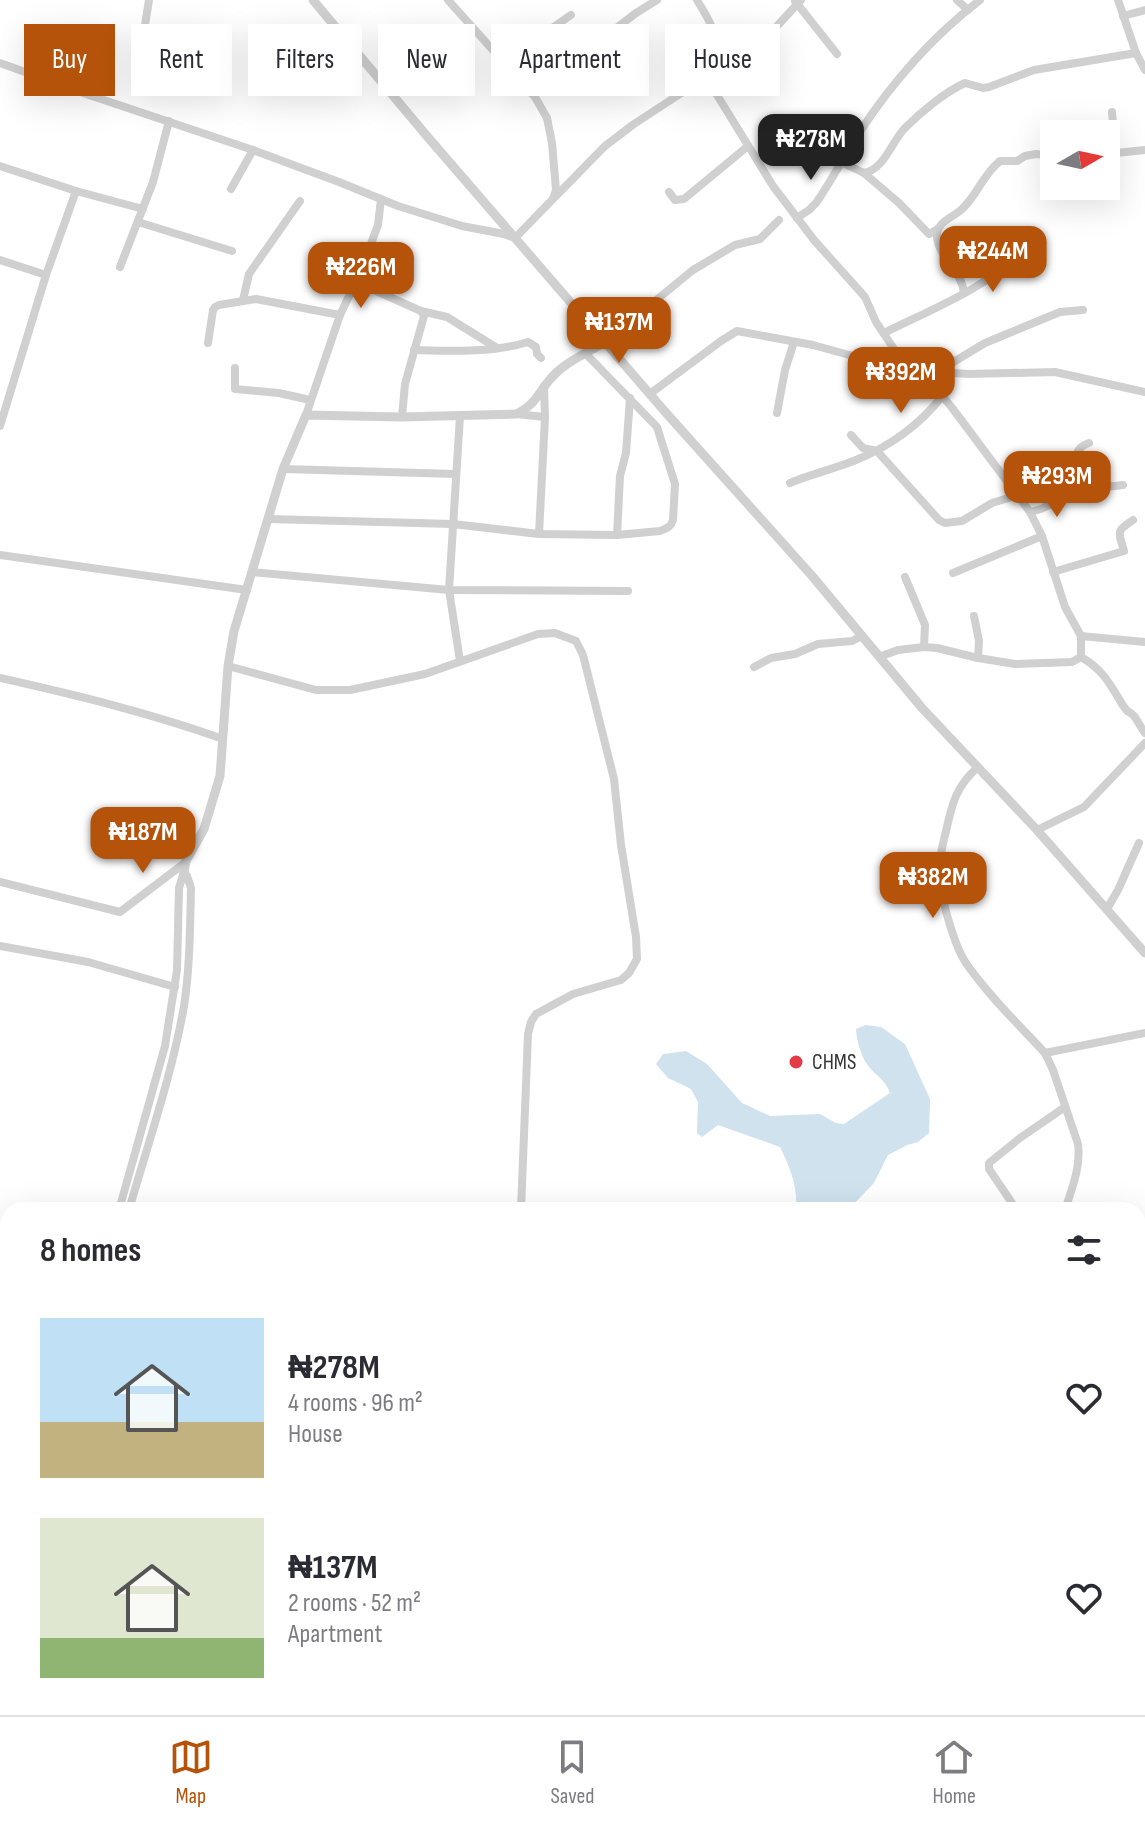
<!DOCTYPE html>
<meta charset="utf-8">
<style>
body{margin:0;font-family:"Sofia Sans Condensed",sans-serif;background:#f2f2f3;color:#2b2b33;height:100vh;display:flex;flex-direction:column;font-size:30px;white-space:nowrap}
*{box-sizing:border-box;margin:0}
p{font-size:26px;color:#7c7c81}
.icon{flex:none;width:44px;height:44px;fill:none;stroke:currentColor;stroke-width:2;stroke-linecap:round;stroke-linejoin:round}
.map{position:relative;flex:1;overflow:hidden}
.details{position:absolute;left:0px;top:1202px;width:1146px;height:514px;display:flex;flex-direction:column;background:#fff;border-radius:24px 24px 0 0;box-shadow:0 8px 32px #0002}
.details>*{flex:none}
.guide{position:absolute;left:24px;top:24px;width:1098px;height:72px;display:flex;gap:16px}
.needle{width:52px;rotate:81deg}
.fabs{position:absolute;left:1040px;top:120px;display:grid;gap:16px}
.fabs a{display:grid;place-items:center;width:80px;height:80px;border-radius:0px;background:#fff;box-shadow:0 8px 32px #0002;font-size:40px}
.price{position:absolute;translate:-50% -68px;padding:0 18px;border-radius:16px;background:#b45309;color:#fff;font-size:26px;line-height:52px;filter:drop-shadow(0 2px 4px #0008)}
.price::after{content:'';position:absolute;left:50%;top:48px;width:24px;height:18px;margin-left:-12px;background:inherit;clip-path:polygon(0 0,100% 0,50% 100%)}
.price.current{background:#222;color:#fff}
ul{padding:0;list-style:none}
li{display:flex;align-items:center;gap:24px;height:200px;padding:0 40px}
li span{display:grid;place-items:center;flex:none;width:224px;height:160px;border-radius:0px;color:#555}
li>.icon{margin-inline-start:auto}
span .icon{width:96px;height:96px;fill:#fffc;stroke-width:1}
li b{font-size:34px}
h2{display:flex;justify-content:space-between;align-items:center;height:96px;padding:0 40px;font-size:34px}
.pill{padding:0 28px;border-radius:0px;background:#fff;box-shadow:0 8px 32px #0002;font-size:28px;line-height:72px}
.pill.current{background:#b45309;color:#fff}
.dock{display:flex;justify-content:space-around;align-items:center;height:112px;border-top:2px solid #e1e1e2;background:#fff;font-size:22px;color:#7c7c81}
.dock a{display:grid;justify-items:center;gap:4px}
.dock .current{color:#b45309}
.map>svg:first-child{display:block}
</style>
<div class="map">
<svg width="1145" height="1715" viewBox="0 0 1145 1715">
<rect width="100%" height="100%" fill="#fff"/>
<path fill="#cfe2ee" d="M866,1025L881,1027L905,1044L930,1099L929,1133L918,1142L907,1145L888,1155L874,1183L848,1210H796C798,1187 790,1167 780,1147L718,1125L702,1137L697,1133L698,1102L691,1089L668,1078L656,1064L663,1054L686,1051L707,1064L742,1103L770,1116L820,1114L836,1123L844,1124L890,1093C886,1081 877,1076 869,1067C861,1057 857,1042 856,1029Z"/>
<g fill="none" stroke-linecap="round" stroke-linejoin="round">
<g stroke="#d0d0d0" stroke-width="8">
<polyline points="957,0 968,10"/>
<polyline points="1118,0 1136,53 1145,70"/>
<polyline points="795,1 837,54"/>
<polyline points="1123,16 1145,10"/>
<polyline points="142,44 149,0"/>
<polyline points="580,56 636,13 657,0"/>
<polyline points="502,61 532,42 571,15"/>
<polyline points="0,63 89,95 253,150 339,182 398,206 462,226 504,234 515,238 553,199 556,190 552,143 547,118 535,97 448,0"/>
<polyline points="715,67 766,38 801,0"/>
<path d="M709,75C713,79 714,89 717,95L773,186L814,240L865,297L876,322L900,358L922,370L937,372L969,374L1055,372L1145,392"/>
<polyline points="1112,112 1115,153"/>
<polyline points="1106,154 1145,150"/>
<path d="M841,162L864,173C884,170 892,141 905,128C921,112 945,92 965,83L983,88L989,87L1034,70L1136,53"/>
<polyline points="0,166 76,191 143,209"/>
<polyline points="864,173 899,203 929,234 938,229"/>
<polyline points="231,189 253,150"/>
<polyline points="669,192 675,200 684,199 748,146"/>
<path d="M555,197L605,146L634,124L709,75C715,67 715,60 716,50C716,29 707,17 697,0"/>
<path d="M797,218L809,210L816,203C832,180 844,156 859,133C891,84 933,36 980,0"/>
<polyline points="138,222 232,251"/>
<polyline points="0,260 46,275"/>
<polyline points="120,267 153,182 169,121"/>
<polyline points="356,282 421,311 424,316 405,384 402,417"/>
<path d="M964,293C962,271 939,258 937,237C936,222 952,218 961,210C977,196 983,174 1000,161H1017L1025,156L1036,154L1054,156"/>
<polyline points="243,300 249,274 300,201"/>
<polyline points="421,311 447,317 497,348"/>
<path d="M884,333C928,311 989,287 1022,251"/>
<polyline points="605,342 693,270 735,245 760,239 779,220"/>
<polyline points="208,343 213,310 215,307 219,305 256,299 340,315"/>
<path d="M414,350C452,351 492,353 528,342L536,347L537,354L541,358"/>
<polyline points="235,368 235,389 279,393 310,400"/>
<polyline points="922,371 953,409 1030,512 1042,536 1065,607 1081,636 1081,657"/>
<polyline points="937,372 985,343 1060,312 1083,310"/>
<polyline points="651,393 721,341 737,331 813,345 871,361 897,362 900,358"/>
<polyline points="777,413 785,370 794,342"/>
<polyline points="516,414 545,417"/>
<polyline points="306,415 340,315 360,273 378,225 381,199"/>
<polyline points="460,416 449,590 460,661"/>
<polyline points="0,426 46,275 76,191"/>
<polyline points="851,435 863,448 877,451 939,520 945,523 962,521 992,503 1018,495"/>
<polyline points="283,469 456,474"/>
<path d="M790,483C811,474 834,469 856,460C889,447 921,424 942,396"/>
<path d="M1072,494C1079,472 1066,451 1089,443"/>
<polyline points="1030,512 1041,509 1080,490 1123,485"/>
<path d="M269,519L453,524L539,534L617,535L660,531C667,528 671,527 673,520L675,484L657,427L586,354"/>
<polyline points="539,534 545,417 544,386"/>
<polyline points="617,535 620,476 626,453 630,398"/>
<polyline points="0,555 247,590"/>
<polyline points="252,572 449,590 628,591"/>
<path d="M1053,572L1124,551C1118,530 1116,532 1133,520"/>
<polyline points="953,573 1042,536"/>
<polyline points="905,577 925,625 924,647"/>
<polyline points="974,616 979,641 978,658"/>
<polyline points="1081,636 1145,642"/>
<polyline points="879,657 898,650 924,647 937,648 978,658 1015,664 1072,662 1081,657"/>
<path d="M1081,657C1105,671 1110,685 1124,707C1130,715 1127,709 1134,716C1138,721 1141,728 1145,733"/>
<polyline points="228,666 316,690 350,690 425,674 538,634 555,633 576,641 583,655 614,779 621,845 636,937 637,959 629,973 621,980 573,994 536,1014 531,1022 528,1034 521,1210"/>
<polyline points="754,667 771,658 795,654 818,644 852,641 862,636"/>
<path d="M0,678C76,695 150,713 223,739"/>
<path d="M978,767C956,786 952,804 946,831C942,847 938,864 940,880C942,902 955,949 968,966C990,997 1019,1025 1045,1053L1053,1070L1078,1144C1081,1167 1072,1188 1065,1210"/>
<polyline points="1037,830 1084,807 1145,743"/>
<polyline points="0,882 120,912 186,862"/>
<polyline points="1107,909 1118,890 1139,843"/>
<polyline points="0,946 88,962 175,987"/>
<polyline points="1045,1053 1145,1033"/>
<polyline points="1016,1209 989,1169 989,1163 1020,1138 1065,1107"/>
<polyline points="119,1210 165,1046 177,970 179,888 184,872"/>
<path d="M129,1210C148,1143 172,1075 184,1006C190,967 190,927 191,888L187,876L184,872"/>
<polyline points="0,1418 8,1417"/>
<polyline points="0,1490 8,1490"/>
<polyline points="36,1715 39,1708"/>
<polyline points="522,1715 524,1708"/>
</g>
<g stroke="#d0d0d0" stroke-width="9">
<polyline points="313,0 426,135 667,414 813,577 922,708 1037,830 1145,953"/>
<path d="M184,872L186,861L204,829L220,776L228,666L234,631L283,469L306,415L402,417L516,414C539,403 538,390 556,373C569,360 589,352 605,342"/>
</g>
<g stroke="#9a9a9a" stroke-width="14">
<polyline points="0,1443 8,1442"/>
<polyline points="0,1467 8,1466"/>
<polyline points="1138,1571 1145,1573"/>
<polyline points="1138,1593 1145,1594"/>
</g>
</g>
<circle fill="#e63946" stroke="#fff" stroke-width="3" cx="796" cy="1062" r="8"/>
<g text-anchor="middle" dominant-baseline="central" stroke-width="8" stroke-linejoin="round" paint-order="stroke">
<g font-size="22" fill="#333" stroke="#fff" text-anchor="start">
<text x="812" y="1062">CHMS</text>
</g>
</g>
</svg>
<div class="fabs">
<a><svg class="needle" viewBox="-14 -14 28 28"><path d="M0-13l5 13h-10z" fill="#e53935"/><path d="M0 13l5-13h-10z" fill="#7c7c81"/></svg></a>
</div>
<b class="price current" style="left:811px;top:182px">₦278M</b>
<b class="price" style="left:993px;top:294px">₦244M</b>
<b class="price" style="left:361px;top:310px">₦226M</b>
<b class="price" style="left:619px;top:365px">₦137M</b>
<b class="price" style="left:901px;top:415px">₦392M</b>
<b class="price" style="left:1057px;top:519px">₦293M</b>
<b class="price" style="left:143px;top:875px">₦187M</b>
<b class="price" style="left:933px;top:920px">₦382M</b>
<div class="guide">
<a class="pill current">Buy</a>
<a class="pill">Rent</a>
<a class="pill">Filters</a>
<a class="pill">New</a>
<a class="pill">Apartment</a>
<a class="pill">House</a>
</div>
<section class="details">
<h2>8 homes<svg class="icon" aria-label="filters" viewBox="0 0 24 24"><path d="M4 7h16M4 17h16"/><circle cx="9" cy="7" r="2"/><circle cx="15" cy="17" r="2"/></svg></h2>
<ul>
<li><span style="background:linear-gradient(#bfe0f5 65%,#c2b280 0)"><svg class="icon" aria-label="home" viewBox="0 0 24 24"><path d="M3 11l9-7 9 7M6 9v11h12V9"/></svg></span><div><b>₦278M</b><p>4 rooms · 96 m²</p><p>House</p></div><svg class="icon" aria-label="heart" viewBox="0 0 24 24"><path d="M12 20l-8-8c-3-5 5-10 8-4 3-6 11-1 8 4z"/></svg></li>
<li><span style="background:linear-gradient(#dfe7d0 75%,#8fb573 0)"><svg class="icon" aria-label="home" viewBox="0 0 24 24"><path d="M3 11l9-7 9 7M6 9v11h12V9"/></svg></span><div><b>₦137M</b><p>2 rooms · 52 m²</p><p>Apartment</p></div><svg class="icon" aria-label="heart" viewBox="0 0 24 24"><path d="M12 20l-8-8c-3-5 5-10 8-4 3-6 11-1 8 4z"/></svg></li>
</ul>
</section>
</div>
<nav class="dock">
<a class="current"><svg class="icon" aria-label="map" viewBox="0 0 24 24"><path d="M3 6l6-2 6 2 6-2v14l-6 2-6-2-6 2zM9 4v14M15 6v14"/></svg>Map</a>
<a><svg class="icon" aria-label="saved" viewBox="0 0 24 24"><path d="M7 4h10v16l-5-4-5 4z"/></svg>Saved</a>
<a><svg class="icon" aria-label="home" viewBox="0 0 24 24"><path d="M3 11l9-7 9 7M6 9v11h12V9"/></svg>Home</a>
</nav>
